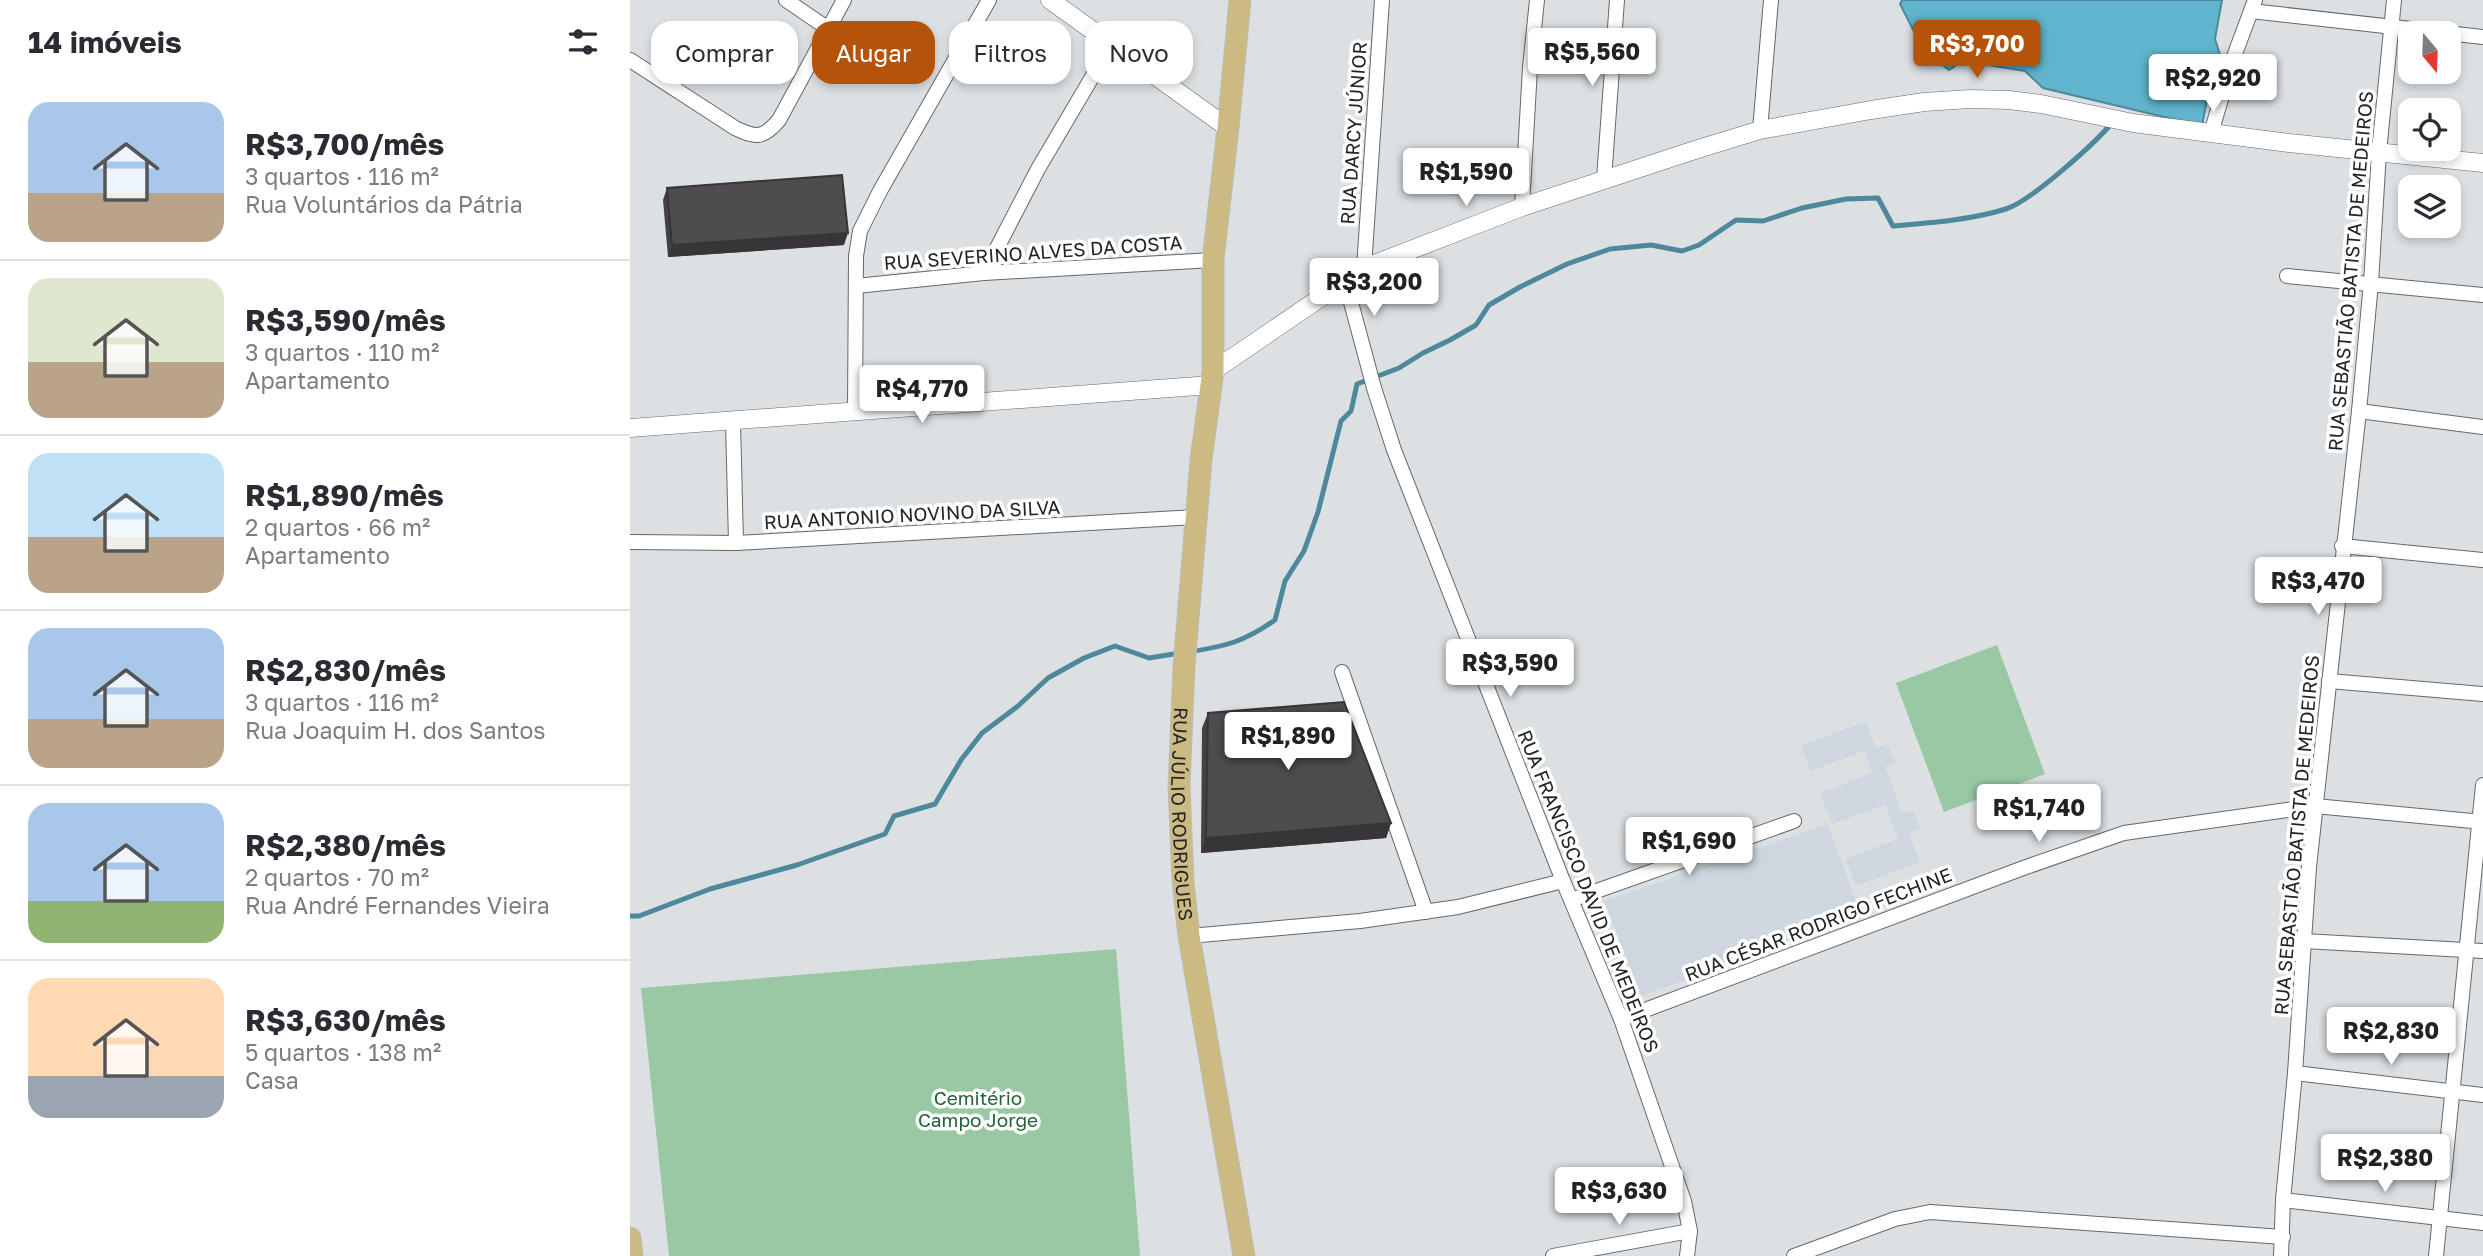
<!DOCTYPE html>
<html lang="pt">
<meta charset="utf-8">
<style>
body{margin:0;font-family:"Golos Text",sans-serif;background:#f2f2f3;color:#2b2b33;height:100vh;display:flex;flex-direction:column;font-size:26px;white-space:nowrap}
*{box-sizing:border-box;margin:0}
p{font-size:23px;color:#7c7c81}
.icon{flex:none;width:38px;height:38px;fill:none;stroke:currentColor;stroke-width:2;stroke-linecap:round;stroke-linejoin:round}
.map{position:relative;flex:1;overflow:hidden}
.details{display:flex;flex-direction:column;background:#fff;width:630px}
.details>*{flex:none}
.hud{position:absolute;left:21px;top:21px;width:665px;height:63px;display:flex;gap:14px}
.needle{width:46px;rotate:161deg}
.tools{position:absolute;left:1768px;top:21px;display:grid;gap:14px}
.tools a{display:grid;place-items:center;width:63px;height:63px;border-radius:14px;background:#fff;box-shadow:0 4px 10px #0003;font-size:35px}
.price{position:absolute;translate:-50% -60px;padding:0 16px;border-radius:7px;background:#fff;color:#222;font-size:23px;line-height:46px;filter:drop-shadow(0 2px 4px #0008)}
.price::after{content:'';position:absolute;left:50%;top:42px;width:21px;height:16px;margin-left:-10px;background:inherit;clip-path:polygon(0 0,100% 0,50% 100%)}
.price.current{background:#b45309;color:#fff}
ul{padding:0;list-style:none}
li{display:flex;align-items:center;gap:21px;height:175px;padding:0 28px}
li+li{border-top:2px solid #e1e1e2}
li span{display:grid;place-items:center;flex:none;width:196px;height:140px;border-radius:21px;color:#555}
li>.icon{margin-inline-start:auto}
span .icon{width:84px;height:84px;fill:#fffc;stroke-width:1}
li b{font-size:30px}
h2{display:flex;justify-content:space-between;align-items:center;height:84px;padding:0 28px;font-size:30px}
.chip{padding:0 24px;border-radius:21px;background:#fff;box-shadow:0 4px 10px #0003;font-size:24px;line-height:63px}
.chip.current{background:#b45309;color:#fff}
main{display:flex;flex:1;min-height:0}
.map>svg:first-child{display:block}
</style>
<main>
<section class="details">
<h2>14 imóveis<svg class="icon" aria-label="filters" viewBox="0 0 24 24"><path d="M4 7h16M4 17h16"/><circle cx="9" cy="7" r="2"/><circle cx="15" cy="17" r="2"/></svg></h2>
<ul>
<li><span style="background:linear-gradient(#a9c7e8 65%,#b9a48a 0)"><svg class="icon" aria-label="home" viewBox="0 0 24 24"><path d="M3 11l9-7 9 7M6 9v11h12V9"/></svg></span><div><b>R$3,700/mês</b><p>3 quartos · 116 m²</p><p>Rua Voluntários da Pátria</p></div></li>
<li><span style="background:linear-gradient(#dfe7d0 60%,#b9a48a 0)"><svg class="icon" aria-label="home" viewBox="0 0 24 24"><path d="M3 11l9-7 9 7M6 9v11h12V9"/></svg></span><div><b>R$3,590/mês</b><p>3 quartos · 110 m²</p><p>Apartamento</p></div></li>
<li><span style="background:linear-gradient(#bfe0f5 60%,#b9a48a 0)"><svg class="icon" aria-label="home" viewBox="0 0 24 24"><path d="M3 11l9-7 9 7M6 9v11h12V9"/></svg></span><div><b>R$1,890/mês</b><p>2 quartos · 66 m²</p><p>Apartamento</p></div></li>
<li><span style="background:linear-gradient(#a9c7e8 65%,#b9a48a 0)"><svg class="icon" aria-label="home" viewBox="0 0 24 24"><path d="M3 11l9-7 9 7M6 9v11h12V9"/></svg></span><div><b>R$2,830/mês</b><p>3 quartos · 116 m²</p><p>Rua Joaquim H. dos Santos</p></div></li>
<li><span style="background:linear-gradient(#a9c7e8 70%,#8fb573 0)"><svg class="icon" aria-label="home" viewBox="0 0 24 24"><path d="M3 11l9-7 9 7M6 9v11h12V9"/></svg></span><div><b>R$2,380/mês</b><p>2 quartos · 70 m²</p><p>Rua André Fernandes Vieira</p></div></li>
<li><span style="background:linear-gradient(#ffd9b3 70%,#9aa5b1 0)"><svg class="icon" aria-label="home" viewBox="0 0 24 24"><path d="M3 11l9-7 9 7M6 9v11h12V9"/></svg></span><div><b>R$3,630/mês</b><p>5 quartos · 138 m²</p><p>Casa</p></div></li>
</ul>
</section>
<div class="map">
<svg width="1853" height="1256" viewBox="0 0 1853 1256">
<rect width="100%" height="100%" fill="#dde0e3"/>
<g fill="#ced7e0">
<polygon points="1236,721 1246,748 1258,744 1265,762 1255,767 1272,813 1283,810 1291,829 1279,834 1290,862 1226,886 1216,859 1268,839 1255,805 1202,824 1190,793 1242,773 1234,751 1181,771 1171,746"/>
<polygon points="1198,824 1231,915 1011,996 974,901"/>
</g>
<g fill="#9ac7a4">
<polygon points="1367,645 1415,774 1314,812 1266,683"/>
<polygon points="486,949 510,1256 39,1256 11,988"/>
</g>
<polygon fill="#60b4cd" stroke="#4e899b" stroke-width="2" points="1272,0 1592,0 1585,39 1592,61 1580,84 1572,126 1413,88 1395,71 1333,61 1319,70 1293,49 1270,4"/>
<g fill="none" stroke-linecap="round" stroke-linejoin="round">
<g stroke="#4e899b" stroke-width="5">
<path d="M559,652C596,646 614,642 645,620L655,581L674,551L688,512L711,421L721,411L727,384L769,368L793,353L820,340L846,325L859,305L890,287L937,264L980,249L1021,245L1052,251L1069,245L1106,220L1133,221L1172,208L1216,199L1248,198L1263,226C1300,223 1340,220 1376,209C1401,201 1464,144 1482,123"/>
<polyline points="0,916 9,916 80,889 167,865 255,834 264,816 305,804 331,760 352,733 388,706 418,678 454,658 485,646 519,658 550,653"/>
</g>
<g stroke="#65686a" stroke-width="16">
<g id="minor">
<polyline points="156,0 197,28"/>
<polyline points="1621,11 1853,37"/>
<path d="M0,60L105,128C126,138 133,139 149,120L214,0"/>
<polyline points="1130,130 1141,0"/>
<polyline points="1581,133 1602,62 1625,0"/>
<polyline points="974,179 987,0"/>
<polyline points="892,207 900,68 907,0"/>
<polyline points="734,268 752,0"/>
<polyline points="354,273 408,169 481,45"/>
<polyline points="1657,276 1853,295"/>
<polyline points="715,280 744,388 764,450 933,881 991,1019 1054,1201 1060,1231 1057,1256"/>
<polyline points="226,286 354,273 583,260"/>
<polyline points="225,411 226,256 230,231 250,191 359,0"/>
<polyline points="1729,411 1853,427"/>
<polyline points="103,421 106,543"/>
<polyline points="0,542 106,543 566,517"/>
<polyline points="1712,546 1853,560"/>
<polyline points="712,672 796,912"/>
<polyline points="1699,681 1853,694"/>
<polyline points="941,900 1164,821"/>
<polyline points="559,936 730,921 828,907 933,881"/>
<polyline points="1674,941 1853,951"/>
<polyline points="991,1019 1396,867 1494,833 1685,806 1853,822"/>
<polyline points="1665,1073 1853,1095"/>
<polyline points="1653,1200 1853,1223"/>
<polyline points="923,1256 1060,1231"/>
<polyline points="1164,1256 1265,1219 1300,1212 1653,1237"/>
<polyline points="1651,1256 1653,1200 1665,1073 1679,867 1729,411 1741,283 1749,152 1764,0"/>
<polyline points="1806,1256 1853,785"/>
</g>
</g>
<g stroke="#65686a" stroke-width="19">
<g id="tertiary">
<polyline points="420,0 598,128"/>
<polyline points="583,371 734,268 892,207 1068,149 1130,130 1241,110 1294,102 1341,99 1379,100 1411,104 1503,123 1659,143 1853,163"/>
<polyline points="0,428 581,385"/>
</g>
</g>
<g stroke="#bdbdbe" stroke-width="23">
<g id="primary">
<path id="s1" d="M610,0L598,128L583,260V371L571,460L554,667L549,786L553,882L559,936L614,1256"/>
<polyline points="0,1238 2,1256"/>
</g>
</g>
<use href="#minor" stroke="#fff" stroke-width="14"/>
<use href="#tertiary" stroke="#fff" stroke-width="18"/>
<use href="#primary" stroke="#cbbb83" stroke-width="21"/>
</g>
<g fill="#444144">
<polygon points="37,188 214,245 38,257 33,200"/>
<polygon points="578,713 761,823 756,838 571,853 572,728"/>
</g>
<g fill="#373537">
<polygon points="218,233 214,245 38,257 42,245"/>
<polygon points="761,823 756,838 571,853 576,838"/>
</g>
<g fill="#4f4c4f" stroke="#373537" stroke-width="2">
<polygon points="212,175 218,233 42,245 37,188"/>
<polygon points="714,702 761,823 576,838 578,713"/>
</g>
<g text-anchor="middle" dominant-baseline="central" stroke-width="7" stroke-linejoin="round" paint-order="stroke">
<g font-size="19" fill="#232425" stroke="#fff">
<text transform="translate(723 133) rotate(-86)">RUA DARCY JÚNIOR</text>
<text transform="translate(403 252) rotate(-4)">RUA SEVERINO ALVES DA COSTA</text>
<text transform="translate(1720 271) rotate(-85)">RUA SEBASTIÃO BATISTA DE MEDEIROS</text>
<text transform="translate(282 514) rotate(-3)">RUA ANTONIO NOVINO DA SILVA</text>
<text stroke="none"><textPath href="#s1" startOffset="817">RUA JÚLIO RODRIGUES</textPath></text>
<text transform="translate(1666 835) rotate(-85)">RUA SEBASTIÃO BATISTA DE MEDEIROS</text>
<text transform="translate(959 891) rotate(68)">RUA FRANCISCO DAVID DE MEDEIROS</text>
<text transform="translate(1188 924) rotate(-21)">RUA CÉSAR RODRIGO FECHINE</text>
</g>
<g font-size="19" fill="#216237" stroke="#fff">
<text x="348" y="1097">Cemitério<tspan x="348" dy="22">Campo Jorge</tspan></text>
</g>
</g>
</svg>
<div class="tools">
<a><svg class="needle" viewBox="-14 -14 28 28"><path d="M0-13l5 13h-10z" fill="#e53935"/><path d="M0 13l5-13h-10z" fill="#7c7c81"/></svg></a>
<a><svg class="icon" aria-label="locate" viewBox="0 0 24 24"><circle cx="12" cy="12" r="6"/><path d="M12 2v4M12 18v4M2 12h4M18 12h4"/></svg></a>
<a><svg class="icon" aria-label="layers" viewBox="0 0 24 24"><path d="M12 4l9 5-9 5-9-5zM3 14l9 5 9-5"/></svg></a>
</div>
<b class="price current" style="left:1347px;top:80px">R$3,700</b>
<b class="price" style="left:962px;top:88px">R$5,560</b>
<b class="price" style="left:1583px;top:114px">R$2,920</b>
<b class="price" style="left:836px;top:208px">R$1,590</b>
<b class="price" style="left:744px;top:318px">R$3,200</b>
<b class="price" style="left:292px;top:425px">R$4,770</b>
<b class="price" style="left:1688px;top:617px">R$3,470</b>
<b class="price" style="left:880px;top:699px">R$3,590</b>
<b class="price" style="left:658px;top:772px">R$1,890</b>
<b class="price" style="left:1409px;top:844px">R$1,740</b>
<b class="price" style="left:1059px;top:877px">R$1,690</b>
<b class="price" style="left:1761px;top:1067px">R$2,830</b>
<b class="price" style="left:1755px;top:1194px">R$2,380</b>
<b class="price" style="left:989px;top:1227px">R$3,630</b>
<div class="hud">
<a class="chip">Comprar</a>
<a class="chip current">Alugar</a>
<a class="chip">Filtros</a>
<a class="chip">Novo</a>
</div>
</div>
</main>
